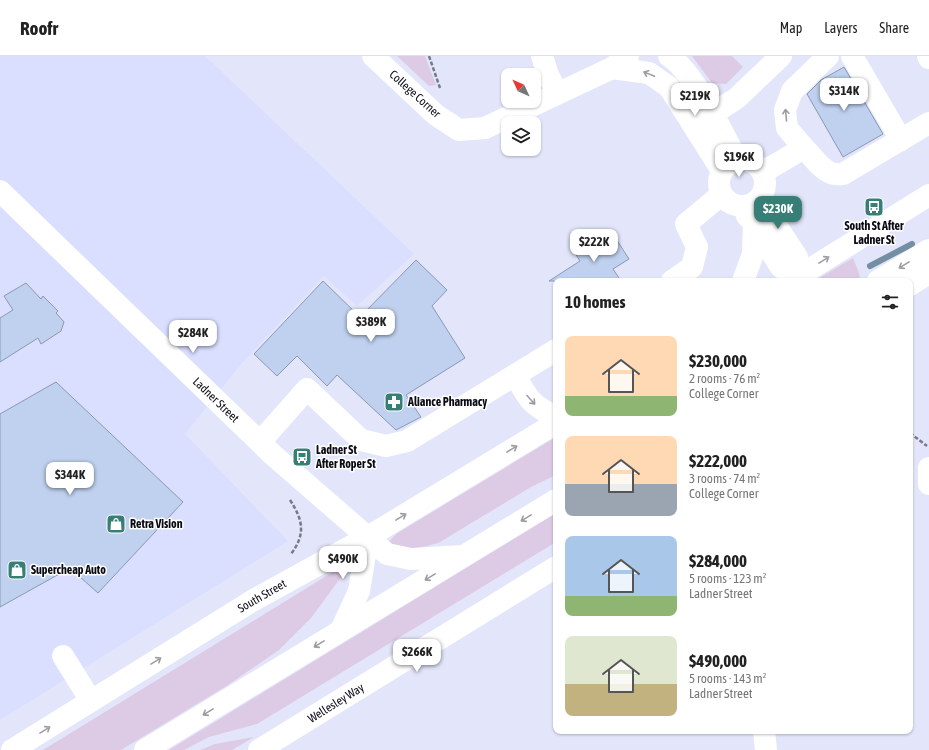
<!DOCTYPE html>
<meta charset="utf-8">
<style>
body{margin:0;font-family:"Asap Condensed",sans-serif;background:#f6f6f6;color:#222;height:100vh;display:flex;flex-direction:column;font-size:15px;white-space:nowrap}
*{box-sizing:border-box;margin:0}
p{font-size:13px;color:#767676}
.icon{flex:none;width:22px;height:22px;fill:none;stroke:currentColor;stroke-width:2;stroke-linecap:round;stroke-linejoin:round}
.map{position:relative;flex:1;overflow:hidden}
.sheet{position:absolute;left:553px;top:222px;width:360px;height:456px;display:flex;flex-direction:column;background:#fff;border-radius:8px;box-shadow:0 1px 3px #0004}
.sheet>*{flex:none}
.needle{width:26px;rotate:314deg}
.fabs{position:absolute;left:501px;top:12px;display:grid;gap:8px}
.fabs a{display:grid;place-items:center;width:40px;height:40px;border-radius:8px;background:#fff;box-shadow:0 1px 3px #0004;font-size:20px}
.price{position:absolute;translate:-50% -34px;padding:0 9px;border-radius:8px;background:#fff;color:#222;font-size:13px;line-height:26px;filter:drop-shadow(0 1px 2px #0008)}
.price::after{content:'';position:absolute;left:50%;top:24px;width:12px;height:9px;margin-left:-6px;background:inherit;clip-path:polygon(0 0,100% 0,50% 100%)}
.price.on{background:#377e77;color:#fff}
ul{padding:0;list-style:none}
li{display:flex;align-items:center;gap:12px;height:100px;padding:0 12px}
li span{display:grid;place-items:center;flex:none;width:112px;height:80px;border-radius:8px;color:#555}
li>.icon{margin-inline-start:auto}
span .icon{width:48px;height:48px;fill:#fffc;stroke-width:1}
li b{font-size:17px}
h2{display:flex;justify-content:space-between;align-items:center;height:48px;padding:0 12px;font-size:17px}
header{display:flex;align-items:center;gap:24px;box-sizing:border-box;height:56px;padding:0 20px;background:#fff;border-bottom:1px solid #e0e0e0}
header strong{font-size:19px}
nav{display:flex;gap:22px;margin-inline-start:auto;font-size:14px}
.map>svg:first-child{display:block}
</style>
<header>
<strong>Roofr</strong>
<nav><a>Map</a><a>Layers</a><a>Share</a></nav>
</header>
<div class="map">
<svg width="929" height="694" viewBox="0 0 929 694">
<rect width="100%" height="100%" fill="#e3e6fa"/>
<polygon fill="#dadeff" points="0,0 205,0 414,198 357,250 324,220 242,307 185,378 288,485 0,664"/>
<g fill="#ddcae4">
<polygon points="397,0 425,0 436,29 429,30"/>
<polygon points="692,0 732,0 743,11 726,28 712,27"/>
<polygon points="853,202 859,217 860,225 814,225"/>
<path d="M556,381V419L531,431L440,486C426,491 401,498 389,486L396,478Z"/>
<polygon points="556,457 556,486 257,668 209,681 184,694 169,694"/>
<polygon points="341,511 345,516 311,562 279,594 228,629 121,694 43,694"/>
<polygon points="254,681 232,694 200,694 215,688"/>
</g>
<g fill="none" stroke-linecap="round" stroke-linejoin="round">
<polyline stroke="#748fa4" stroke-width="6" points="870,210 912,188"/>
</g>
<g fill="#bfd1ef" stroke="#8999b5">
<polygon points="844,11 883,78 843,101 807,38 821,24"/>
<polygon points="591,180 602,196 618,186 629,203 613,213 621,225 549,225 580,205 572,192"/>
<polygon points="416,204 447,234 432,250 465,302 406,339 421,361 396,374 337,319 327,330 297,300 277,320 254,298 323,225 360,261"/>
<polygon points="26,227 41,243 43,240 58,255 56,257 64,266 61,275 41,288 38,282 0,306 0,262 13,254 4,240"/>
<polygon points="56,326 183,446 98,537 70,512 0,551 0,358"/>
</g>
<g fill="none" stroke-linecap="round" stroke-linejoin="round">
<g stroke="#777988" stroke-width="2.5" stroke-dasharray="4 2" stroke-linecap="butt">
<polyline points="429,0 440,32"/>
<polyline points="910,377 927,390"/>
<path d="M290,444C303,464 306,478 291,498"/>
</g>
<g stroke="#fff" stroke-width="22">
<polyline points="373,0 436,59 459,74 485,72 612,12 628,0"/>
<polyline points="542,0 548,19 557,37"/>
<path d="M669,0C694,16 723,77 737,104"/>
<polyline points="852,0 901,84"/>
<polyline points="928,0 929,2"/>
<polyline points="612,12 649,17 669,31 722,115"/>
<polyline points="700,66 737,42 781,0"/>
<polyline points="804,92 787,72 785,54 792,35 828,0"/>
<circle cx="742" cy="127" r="23"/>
<path d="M763,116L804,92C816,104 825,121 843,118L929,67"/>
<polyline points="0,135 273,399 387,498 411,503 463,500"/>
<polyline points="762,140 768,157 797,201 795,225"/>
<polyline points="747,160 754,167 780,210 799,225"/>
<polyline points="672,225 692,211 697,191 686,168 721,139"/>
<polyline points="878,225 929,194"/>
<path d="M515,319C528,343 531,349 556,361"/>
<polyline points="260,386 307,333 361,384 386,390 407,385 556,294"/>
<polyline points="929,412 929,428"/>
<polyline points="341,574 359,535 368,481"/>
<polyline points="63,600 91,645"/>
<polyline points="764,675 766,694"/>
<polyline points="259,694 556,511"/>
</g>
<g stroke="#fff" stroke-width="22">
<polyline points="743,225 753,198 754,167"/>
<polyline points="791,225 929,139"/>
<polyline points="910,229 929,217"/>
<polyline points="12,694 252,545 368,481 556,367"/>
<polyline points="145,694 556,444"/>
</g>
</g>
<defs><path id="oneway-shaft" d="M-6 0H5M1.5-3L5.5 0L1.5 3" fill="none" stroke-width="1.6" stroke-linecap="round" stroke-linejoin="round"/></defs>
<g stroke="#9d9da1">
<use href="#oneway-shaft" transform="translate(649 18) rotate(-158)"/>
<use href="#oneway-shaft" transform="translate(786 59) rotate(-95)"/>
<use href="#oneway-shaft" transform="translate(824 204) rotate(-32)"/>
<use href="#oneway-shaft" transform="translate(904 209) rotate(149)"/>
<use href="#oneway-shaft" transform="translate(531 344) rotate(48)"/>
<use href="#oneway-shaft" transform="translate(512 393) rotate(-31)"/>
<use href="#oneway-shaft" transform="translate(401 461) rotate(-31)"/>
<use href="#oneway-shaft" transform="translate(526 462) rotate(149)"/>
<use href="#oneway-shaft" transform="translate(430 521) rotate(149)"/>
<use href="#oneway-shaft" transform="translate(319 588) rotate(149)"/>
<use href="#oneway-shaft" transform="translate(156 605) rotate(-32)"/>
<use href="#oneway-shaft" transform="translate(208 656) rotate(149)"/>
<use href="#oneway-shaft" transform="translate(45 674) rotate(-32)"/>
</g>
<defs>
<g id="bus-square" transform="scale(1)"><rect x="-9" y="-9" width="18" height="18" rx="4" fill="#377e77" stroke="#fff"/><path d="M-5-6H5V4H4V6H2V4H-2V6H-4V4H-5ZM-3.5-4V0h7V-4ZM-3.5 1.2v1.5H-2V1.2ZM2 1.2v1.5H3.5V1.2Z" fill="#fff"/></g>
<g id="pharmacy-square" transform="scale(1)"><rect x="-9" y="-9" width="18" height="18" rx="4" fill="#377e77" stroke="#fff"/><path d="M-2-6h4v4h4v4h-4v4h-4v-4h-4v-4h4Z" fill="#fff"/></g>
<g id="shop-square" transform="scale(1)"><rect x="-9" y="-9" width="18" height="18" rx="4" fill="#377e77" stroke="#fff"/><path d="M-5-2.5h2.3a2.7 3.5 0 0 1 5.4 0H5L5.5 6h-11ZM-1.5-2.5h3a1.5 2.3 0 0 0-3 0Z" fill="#fff"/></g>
</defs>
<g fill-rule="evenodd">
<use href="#bus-square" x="874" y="151"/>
<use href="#pharmacy-square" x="394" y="346"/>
<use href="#bus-square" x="302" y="401"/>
<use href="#shop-square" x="116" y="468"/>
<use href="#shop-square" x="17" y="514"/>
</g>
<g text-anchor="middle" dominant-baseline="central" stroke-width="3" stroke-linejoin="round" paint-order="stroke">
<g font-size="12" fill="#0a0b15" stroke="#fff">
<text transform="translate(415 38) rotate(42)">College Corner</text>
<text transform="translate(216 344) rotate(44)">Ladner Street</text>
<text transform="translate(262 540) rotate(-30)">South Street</text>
<text transform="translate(336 647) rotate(-32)">Wellesley Way</text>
</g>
<g font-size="12" font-weight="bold" fill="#0a0b15" stroke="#fff" text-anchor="start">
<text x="874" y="170" text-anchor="middle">South St After<tspan x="874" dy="14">Ladner St</tspan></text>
<text x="408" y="346">Aliance Pharmacy</text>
<text x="316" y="394">Ladner St<tspan x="316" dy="14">After Roper St</tspan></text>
<text x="130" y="468">Retra Vision</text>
<text x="31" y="514">Supercheap Auto</text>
</g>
</g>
</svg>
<div class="fabs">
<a><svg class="needle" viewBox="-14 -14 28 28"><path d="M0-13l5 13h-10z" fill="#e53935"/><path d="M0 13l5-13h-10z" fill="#767676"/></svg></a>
<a><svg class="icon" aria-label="layers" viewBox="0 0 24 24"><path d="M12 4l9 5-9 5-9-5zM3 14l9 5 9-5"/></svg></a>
</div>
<b class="price" style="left:844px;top:56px">$314K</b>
<b class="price" style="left:695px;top:61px">$219K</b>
<b class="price" style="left:739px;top:122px">$196K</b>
<b class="price on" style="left:778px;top:174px">$230K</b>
<b class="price" style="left:594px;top:207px">$222K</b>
<b class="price" style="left:371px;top:287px">$389K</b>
<b class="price" style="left:193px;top:298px">$284K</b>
<b class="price" style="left:70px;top:440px">$344K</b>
<b class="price" style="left:343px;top:524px">$490K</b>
<b class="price" style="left:417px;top:617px">$266K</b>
<section class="sheet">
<h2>10 homes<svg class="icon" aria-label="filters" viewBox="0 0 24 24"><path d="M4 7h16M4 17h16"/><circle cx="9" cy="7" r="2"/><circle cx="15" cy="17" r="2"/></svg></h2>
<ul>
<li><span style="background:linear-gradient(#ffd9b3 75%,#8fb573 0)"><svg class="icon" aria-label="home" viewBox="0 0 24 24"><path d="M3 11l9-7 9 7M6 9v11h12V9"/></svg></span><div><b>$230,000</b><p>2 rooms · 76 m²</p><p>College Corner</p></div></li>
<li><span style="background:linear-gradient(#ffd9b3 60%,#9aa5b1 0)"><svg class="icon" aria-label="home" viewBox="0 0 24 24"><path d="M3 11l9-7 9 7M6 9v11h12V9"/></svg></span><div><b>$222,000</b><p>3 rooms · 74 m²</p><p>College Corner</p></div></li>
<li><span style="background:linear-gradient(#a9c7e8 75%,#8fb573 0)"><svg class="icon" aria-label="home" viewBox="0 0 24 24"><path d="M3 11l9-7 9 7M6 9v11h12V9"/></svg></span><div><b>$284,000</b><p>5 rooms · 123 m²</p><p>Ladner Street</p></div></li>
<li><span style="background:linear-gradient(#dfe7d0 60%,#c2b280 0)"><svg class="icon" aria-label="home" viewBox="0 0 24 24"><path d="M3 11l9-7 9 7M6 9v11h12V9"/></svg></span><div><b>$490,000</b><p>5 rooms · 143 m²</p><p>Ladner Street</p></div></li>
</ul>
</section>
</div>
